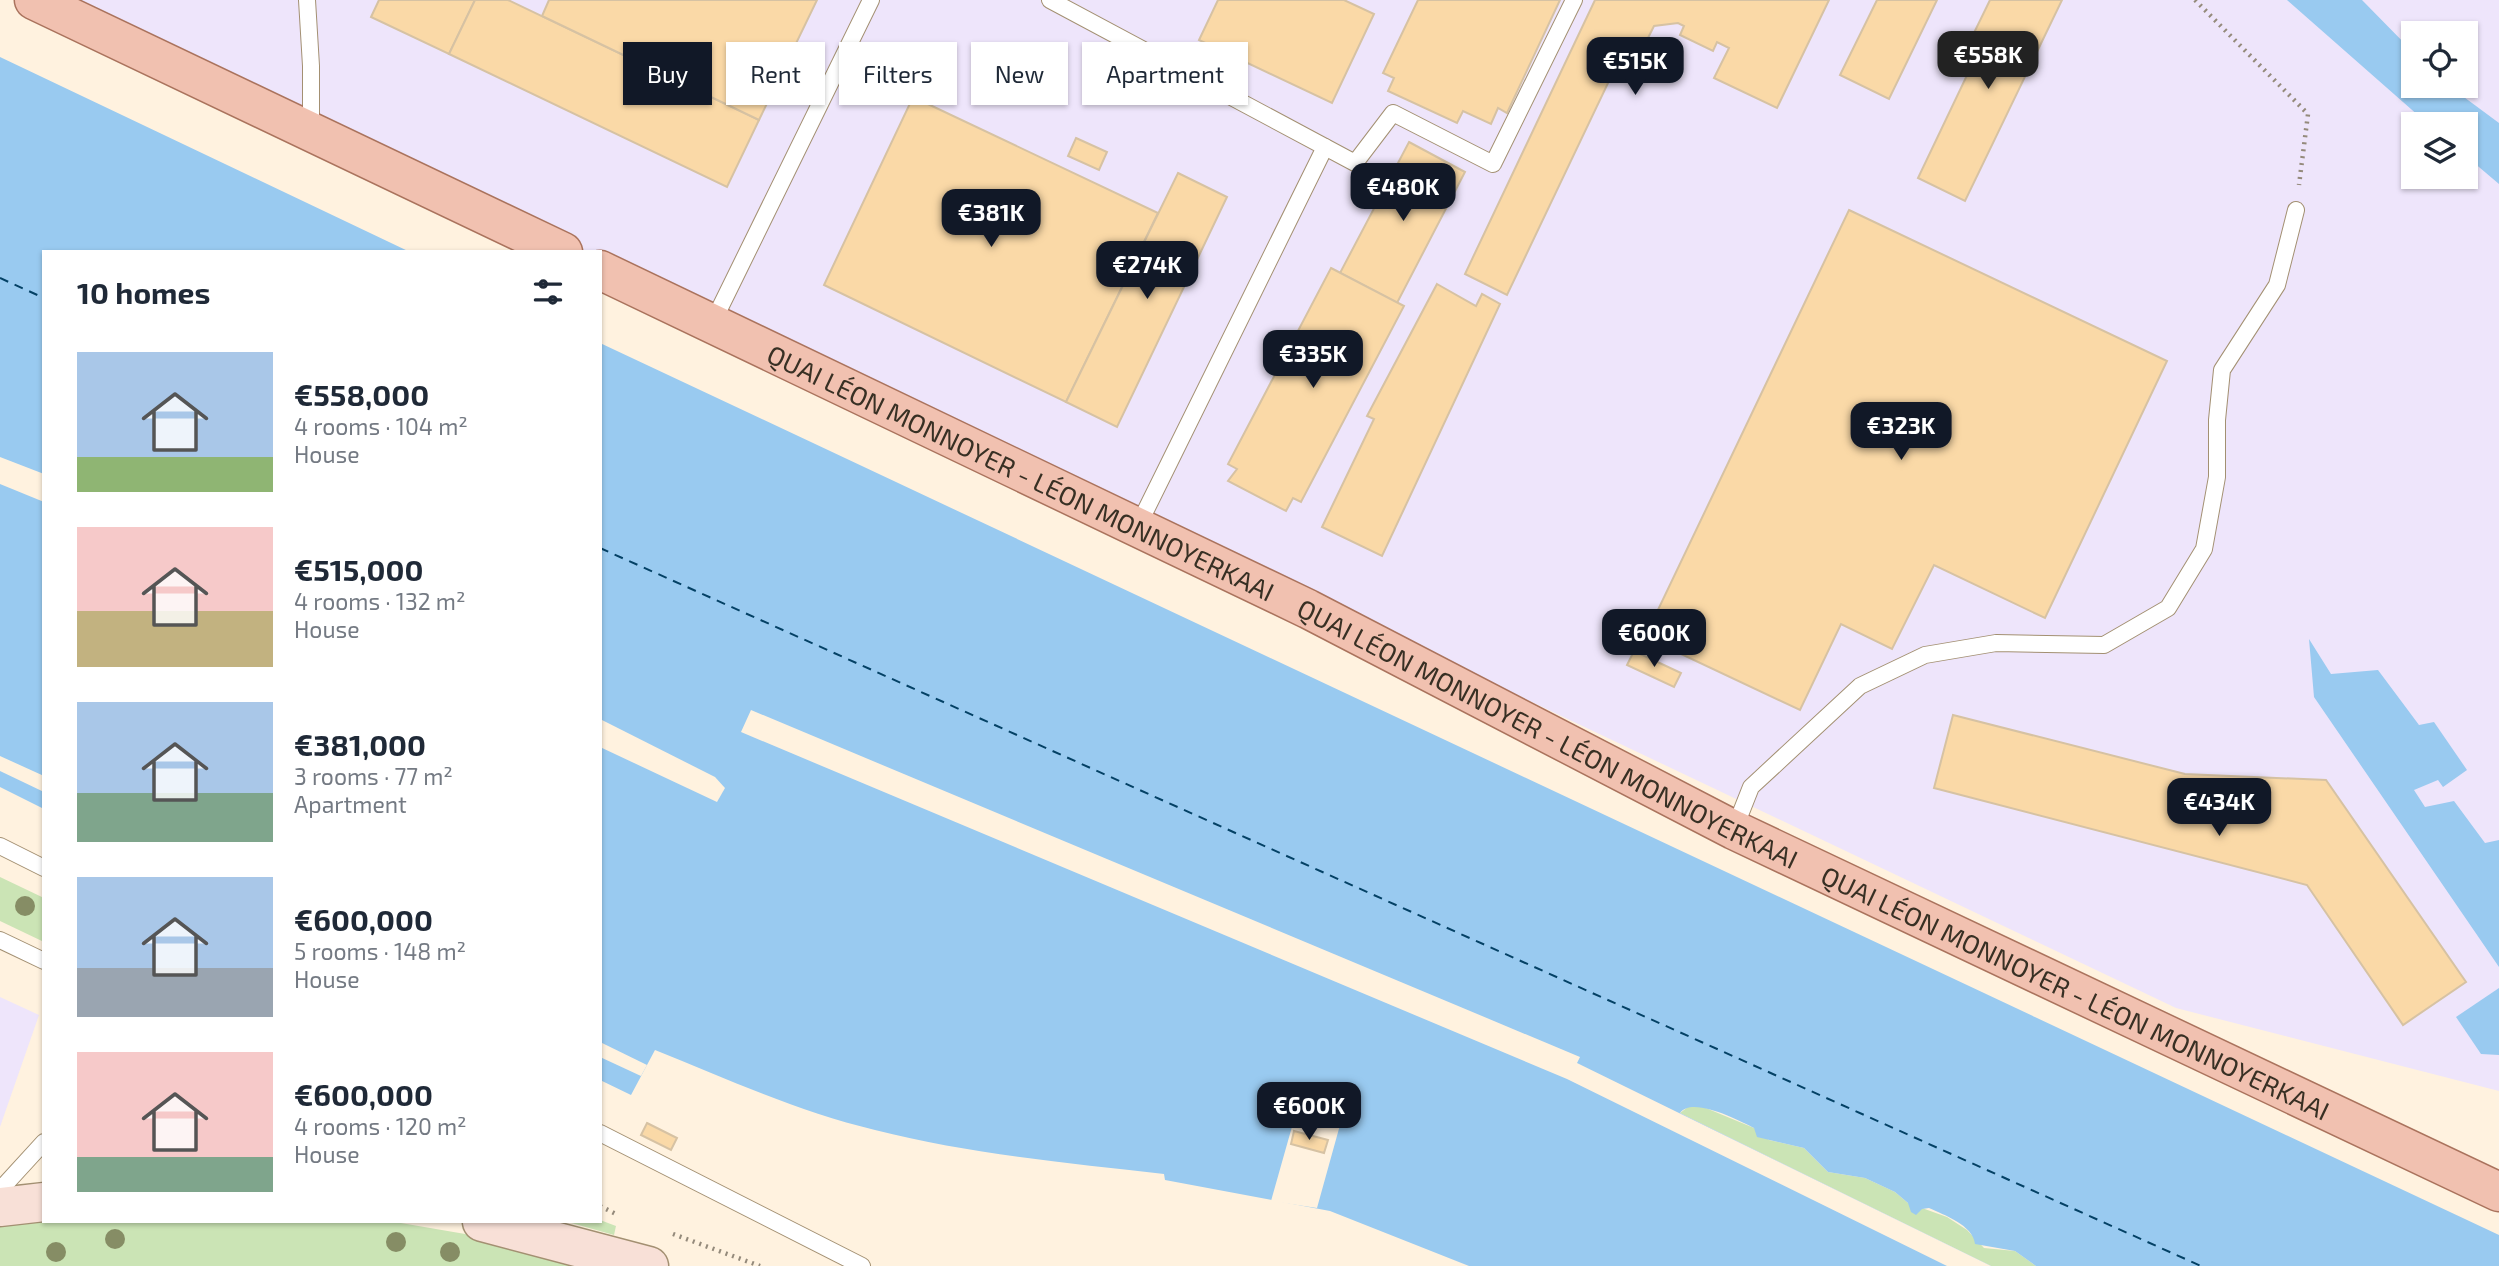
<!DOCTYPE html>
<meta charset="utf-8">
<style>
body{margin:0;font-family:"Exo 2",sans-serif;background:#f6f6f7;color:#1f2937;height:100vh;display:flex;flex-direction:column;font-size:26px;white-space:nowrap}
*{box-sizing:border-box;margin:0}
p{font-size:23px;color:#747a83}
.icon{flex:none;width:38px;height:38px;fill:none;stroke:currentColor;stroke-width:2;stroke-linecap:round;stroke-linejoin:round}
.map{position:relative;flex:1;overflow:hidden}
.drawer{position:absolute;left:42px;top:250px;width:560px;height:973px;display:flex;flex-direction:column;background:#fff;border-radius:0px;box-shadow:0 2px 5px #0004}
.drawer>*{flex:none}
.banner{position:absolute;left:623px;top:42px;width:665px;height:63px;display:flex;gap:14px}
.fabs{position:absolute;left:2401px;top:21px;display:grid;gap:14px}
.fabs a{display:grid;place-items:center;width:77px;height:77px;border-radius:0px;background:#fff;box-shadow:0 2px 5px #0004;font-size:35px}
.price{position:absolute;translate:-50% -60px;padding:0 16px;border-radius:14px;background:#111827;color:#fff;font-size:23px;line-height:46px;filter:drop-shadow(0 2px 4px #0008)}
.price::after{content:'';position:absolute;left:50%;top:42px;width:21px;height:16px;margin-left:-10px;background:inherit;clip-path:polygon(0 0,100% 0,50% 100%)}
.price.selected{background:#222;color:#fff}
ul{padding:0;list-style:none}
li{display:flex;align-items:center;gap:21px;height:175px;padding:0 35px}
li span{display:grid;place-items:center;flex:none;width:196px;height:140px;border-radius:0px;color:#555}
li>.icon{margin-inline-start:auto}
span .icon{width:84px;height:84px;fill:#fffc;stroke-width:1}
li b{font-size:30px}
h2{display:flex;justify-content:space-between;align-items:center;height:84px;padding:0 35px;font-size:30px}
.pill{padding:0 24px;border-radius:0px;background:#fff;box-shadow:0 2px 5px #0004;font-size:24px;line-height:63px}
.pill.selected{background:#111827;color:#fff}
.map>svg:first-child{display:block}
</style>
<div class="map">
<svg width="2499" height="1266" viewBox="0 0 2499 1266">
<rect width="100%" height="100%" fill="#fff2df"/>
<g fill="#eee5fb" fill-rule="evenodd">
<path d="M56,0H2499V1091L2176,1008L600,259V252H586ZM2413,33H2466V86H2413ZM2413,124H2466V177H2413Z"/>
<polygon points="0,997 39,1015 0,1127"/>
</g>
<g fill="#cbe4b5">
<polygon points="0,877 44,898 44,942 0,921"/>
<polygon points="1701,1106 1754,1128 1769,1140 1804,1148 1828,1172 1865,1178 1895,1192 1908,1203 1947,1217 1967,1230 1984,1248 2015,1251 2036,1266 1991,1266 1680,1113 1688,1107"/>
<polygon points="44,1219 44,1222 395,1222 471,1235 592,1266 0,1266 0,1224"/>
<polygon points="600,1220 616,1226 614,1235 568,1222"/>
</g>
<g fill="#99caf0">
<polygon points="2287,0 2362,0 2413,52 2413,86 2449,86 2499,123 2499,184 2466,156 2466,124 2428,124"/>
<polygon points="0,57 410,252 44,252 44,809 0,787"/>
<path d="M600,343L2499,1235V1266H2036L2015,1251L1975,1244C1973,1225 1944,1215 1929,1208L1922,1209L1916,1215L1911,1212L1908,1203L1895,1192L1865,1178L1828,1172L1804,1148L1757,1137L1754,1128C1738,1120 1692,1096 1680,1113L1991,1266H1469L1330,1211L1165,1180L1164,1174C1067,1163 970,1154 875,1130C799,1112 727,1079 655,1050L631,1095L600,1080Z"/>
<polygon points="2309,639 2331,674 2378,670 2419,725 2434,722 2467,770 2443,787 2438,780 2414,790 2425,807 2454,801 2485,843 2499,840 2499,967 2314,697"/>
<polygon points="2499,988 2499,1055 2481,1054 2456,1017"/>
</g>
<g fill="#fff2df">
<polygon points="0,457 44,474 44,502 0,484"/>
<polygon points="751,710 1580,1057 1577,1063 1991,1266 1947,1266 1567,1079 741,732"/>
<polygon points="600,719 715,777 725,788 717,802 600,747"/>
<polygon points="0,756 44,776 44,792 0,771"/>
<polygon points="600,1042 647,1065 641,1076 600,1057"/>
<polygon points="1297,1109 1303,1111 1301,1120 1328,1127 1331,1118 1340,1125 1317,1208 1271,1201"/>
</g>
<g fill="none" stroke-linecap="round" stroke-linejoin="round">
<g stroke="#044165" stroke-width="2" stroke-dasharray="9 7" stroke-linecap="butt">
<polyline points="0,278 44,298"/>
<polyline points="600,548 2201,1266"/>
</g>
</g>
<g fill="#fad9a7" stroke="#d6c2a3" stroke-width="2">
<polygon points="379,0 475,0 449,54 371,17"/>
<polygon points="475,0 508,0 759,120 727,187 449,54"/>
<polygon points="549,0 817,0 759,120 542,16"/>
<polygon points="1218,0 1344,0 1374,14 1332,103 1199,40"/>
<polygon points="1418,0 1560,0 1507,113 1498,108 1491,124 1463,111 1457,123 1388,91 1394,78 1383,73"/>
<polygon points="1595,0 1829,0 1777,108 1714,78 1729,48 1717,42 1713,51 1680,35 1684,26 1678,23 1654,26 1643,48 1628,41 1507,295 1465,274"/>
<polygon points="1877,0 1937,0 1889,99 1840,75"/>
<polygon points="1990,0 2062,0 1965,201 1918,178 1981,46 1970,41"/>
<polygon points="913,97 1158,213 1066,402 824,285"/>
<polygon points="1076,138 1107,152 1099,170 1068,156"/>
<polygon points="1409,142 1465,172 1397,303 1340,273"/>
<polygon points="1178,173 1227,197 1117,427 1066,402"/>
<polygon points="1849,210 2167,361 2045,618 1934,565 1892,649 1841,624 1800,710 1645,637"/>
<polygon points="1331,268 1404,306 1301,502 1293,498 1286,511 1228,481 1237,469 1228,464"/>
<polygon points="1437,284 1476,306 1482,294 1500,304 1382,556 1322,527 1374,419 1367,416"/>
<polygon points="1634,651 1681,673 1674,687 1627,665"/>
<polygon points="1953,715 2185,774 2326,780 2466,982 2403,1025 2307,885 1934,788"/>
<polygon points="647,1123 677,1138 671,1150 641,1135"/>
<polygon points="1294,1131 1328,1140 1324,1153 1291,1144"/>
</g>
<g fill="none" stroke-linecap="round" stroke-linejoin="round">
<g stroke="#a39072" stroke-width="18">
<g id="service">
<polyline points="307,0 311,66 311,130"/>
<polyline points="1050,0 1355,163 1393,113 1493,164 1574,0"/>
<polyline points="712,324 871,0"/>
<polyline points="1137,528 1325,147"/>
<polyline points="1734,830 1751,787 1860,686 1925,655 1996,643 2104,645 2168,608 2204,549 2217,477 2217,420 2222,370 2277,285 2296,210"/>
<polyline points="0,846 44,868"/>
<polyline points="0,940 44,961"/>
<polyline points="600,1133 862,1266"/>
<polyline points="0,1190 44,1142"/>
</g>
</g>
<g stroke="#a39072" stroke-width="41">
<g id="secondary">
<polyline points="0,1207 44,1202"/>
<polyline points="482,1222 649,1266"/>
</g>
</g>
<g stroke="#aa735d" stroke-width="41">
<g id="primary">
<polyline points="34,0 563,252"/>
<path id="s1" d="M600,270L1308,609L1734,830L2499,1192"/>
</g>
</g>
<g stroke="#948a7b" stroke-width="4.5" stroke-dasharray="2 5" stroke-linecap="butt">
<polyline points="2195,0 2308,114 2299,185"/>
<polyline points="600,1206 618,1215"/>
<polyline points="673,1234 760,1266"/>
</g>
<use href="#service" stroke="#fff" stroke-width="16"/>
<use href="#secondary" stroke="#f8e0d7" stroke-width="38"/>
<use href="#primary" stroke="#f1c1b0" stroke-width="38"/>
</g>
<g fill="#868d65">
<circle cx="25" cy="906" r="10"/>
<circle cx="115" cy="1239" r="10"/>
<circle cx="396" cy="1242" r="10"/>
<circle cx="56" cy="1252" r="10"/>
<circle cx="450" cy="1252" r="10"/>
</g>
<g text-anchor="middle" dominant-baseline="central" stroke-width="6" stroke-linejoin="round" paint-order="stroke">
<g font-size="26" fill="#383024" stroke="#fff2df">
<text stroke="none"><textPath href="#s1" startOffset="467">QUAI LÉON MONNOYER - LÉON MONNOYERKAAI</textPath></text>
<text stroke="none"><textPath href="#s1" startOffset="1055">QUAI LÉON MONNOYER - LÉON MONNOYERKAAI</textPath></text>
<text stroke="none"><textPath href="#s1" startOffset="1643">QUAI LÉON MONNOYER - LÉON MONNOYERKAAI</textPath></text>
</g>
</g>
</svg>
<div class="fabs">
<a><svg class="icon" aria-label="locate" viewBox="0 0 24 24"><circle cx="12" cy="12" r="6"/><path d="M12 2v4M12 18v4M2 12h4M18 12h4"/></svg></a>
<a><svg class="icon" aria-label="layers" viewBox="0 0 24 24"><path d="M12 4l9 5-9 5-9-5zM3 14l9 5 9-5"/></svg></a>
</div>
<b class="price selected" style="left:1988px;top:91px">€558K</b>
<b class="price" style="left:1635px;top:97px">€515K</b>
<b class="price" style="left:1403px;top:223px">€480K</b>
<b class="price" style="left:991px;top:249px">€381K</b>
<b class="price" style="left:1147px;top:301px">€274K</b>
<b class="price" style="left:1313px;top:390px">€335K</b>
<b class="price" style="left:1901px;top:462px">€323K</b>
<b class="price" style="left:1654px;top:669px">€600K</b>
<b class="price" style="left:2219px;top:838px">€434K</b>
<b class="price" style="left:1309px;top:1142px">€600K</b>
<div class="banner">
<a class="pill selected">Buy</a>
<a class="pill">Rent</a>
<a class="pill">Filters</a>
<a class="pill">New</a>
<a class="pill">Apartment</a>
</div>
<section class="drawer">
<h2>10 homes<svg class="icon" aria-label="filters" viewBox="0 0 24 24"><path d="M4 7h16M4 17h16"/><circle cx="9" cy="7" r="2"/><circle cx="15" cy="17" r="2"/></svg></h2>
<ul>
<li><span style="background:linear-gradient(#a9c7e8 75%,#8fb573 0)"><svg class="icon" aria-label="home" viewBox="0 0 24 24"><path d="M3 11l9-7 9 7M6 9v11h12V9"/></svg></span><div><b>€558,000</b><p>4 rooms · 104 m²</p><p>House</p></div></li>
<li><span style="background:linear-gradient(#f6c9c9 60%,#c2b280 0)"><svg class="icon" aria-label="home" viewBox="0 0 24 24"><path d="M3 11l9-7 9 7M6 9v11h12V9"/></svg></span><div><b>€515,000</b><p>4 rooms · 132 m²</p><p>House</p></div></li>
<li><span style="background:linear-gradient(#a9c7e8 65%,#7fa58c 0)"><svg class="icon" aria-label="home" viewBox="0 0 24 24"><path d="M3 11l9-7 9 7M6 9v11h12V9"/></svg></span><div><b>€381,000</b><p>3 rooms · 77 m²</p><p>Apartment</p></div></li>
<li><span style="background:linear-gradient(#a9c7e8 65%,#9aa5b1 0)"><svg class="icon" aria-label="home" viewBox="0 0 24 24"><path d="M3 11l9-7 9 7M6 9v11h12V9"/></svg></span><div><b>€600,000</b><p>5 rooms · 148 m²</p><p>House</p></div></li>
<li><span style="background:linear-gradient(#f6c9c9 75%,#7fa58c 0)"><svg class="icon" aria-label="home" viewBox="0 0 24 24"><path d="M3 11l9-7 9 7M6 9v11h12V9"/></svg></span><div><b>€600,000</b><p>4 rooms · 120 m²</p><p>House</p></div></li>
</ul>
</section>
</div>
